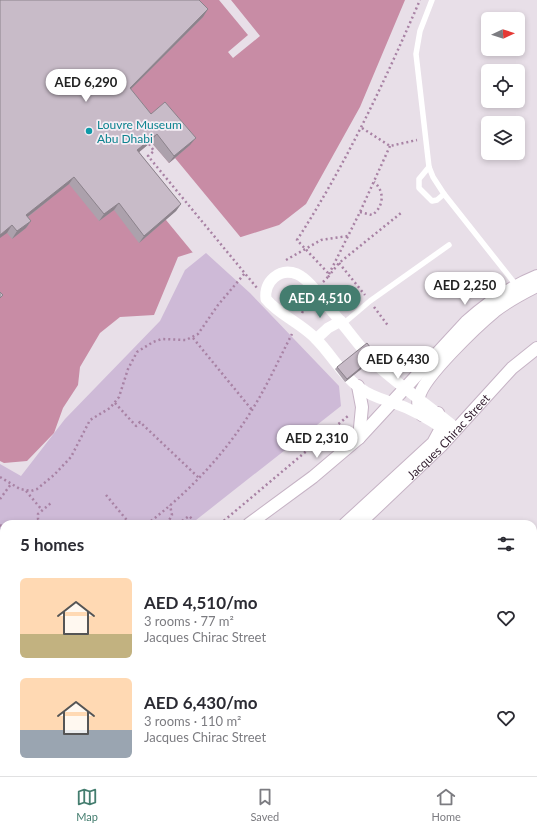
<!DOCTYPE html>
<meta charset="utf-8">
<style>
body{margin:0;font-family:Lato,sans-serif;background:#f7f7f7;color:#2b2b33;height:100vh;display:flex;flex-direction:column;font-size:15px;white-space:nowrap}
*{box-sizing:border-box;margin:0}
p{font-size:13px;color:#7c7c81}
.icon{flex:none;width:22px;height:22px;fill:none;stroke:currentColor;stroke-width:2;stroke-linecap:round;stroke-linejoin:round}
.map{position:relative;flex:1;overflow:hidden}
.side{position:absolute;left:0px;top:520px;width:537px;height:256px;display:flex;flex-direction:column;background:#fff;border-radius:12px 12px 0 0;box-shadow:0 2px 6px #0003}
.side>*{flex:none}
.needle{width:26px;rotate:86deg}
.tools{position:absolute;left:481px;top:12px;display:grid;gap:8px}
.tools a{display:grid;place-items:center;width:44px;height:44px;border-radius:6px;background:#fff;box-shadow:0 2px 6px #0003;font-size:20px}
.price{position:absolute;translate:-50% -34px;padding:0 9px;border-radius:14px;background:#fff;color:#222;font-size:13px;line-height:26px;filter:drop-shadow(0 1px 2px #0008)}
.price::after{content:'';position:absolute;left:50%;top:24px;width:12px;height:9px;margin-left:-6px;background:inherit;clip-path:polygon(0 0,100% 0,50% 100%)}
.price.current{background:#447d6f;color:#fff}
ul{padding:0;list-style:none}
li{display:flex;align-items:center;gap:12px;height:100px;padding:0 20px}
li span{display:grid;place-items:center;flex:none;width:112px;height:80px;border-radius:6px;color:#555}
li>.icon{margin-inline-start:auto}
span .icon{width:48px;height:48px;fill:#fffc;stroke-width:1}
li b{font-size:17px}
h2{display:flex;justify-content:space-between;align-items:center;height:48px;padding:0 20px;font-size:17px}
.menu{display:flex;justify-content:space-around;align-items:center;height:56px;border-top:1px solid #e1e1e2;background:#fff;font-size:11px;color:#7c7c81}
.menu a{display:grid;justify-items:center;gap:2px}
.menu .current{color:#447d6f}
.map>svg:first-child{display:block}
</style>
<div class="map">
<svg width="537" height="776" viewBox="0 0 537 776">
<rect width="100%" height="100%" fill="#e8dfe8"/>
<polygon fill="#cebad7" points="206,253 250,293 339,386 341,406 191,524 4,524 4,663 0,666 0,464 21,476 65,419 160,321 185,270"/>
<polygon fill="#c88ca5" points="0,0 405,0 360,107 306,204 279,225 178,257 154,315 120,317 100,333 80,367 78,385 63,408 54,433 27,461 4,463 0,461"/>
<g fill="#e8dfe8">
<polygon points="219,0 231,0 260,36 233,58 228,52 248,35"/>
<polygon points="151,142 169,163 175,158 242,239 194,254 166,220 132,158"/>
</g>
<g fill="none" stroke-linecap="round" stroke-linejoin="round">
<g stroke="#c6b3c5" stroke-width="14">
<g id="secondary">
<polyline points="358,386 362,407 359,438"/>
<path d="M422,415C419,409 417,404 419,397C423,377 478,325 495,311C508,301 523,293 537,286"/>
<path d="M249,524L313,477L359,438L466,322C488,302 510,287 537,276"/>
<polyline points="345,524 433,443 440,430 438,413"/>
<path id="s1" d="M359,524L441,446L512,368L537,348"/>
<polyline points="0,695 4,692"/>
<polyline points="0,775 4,772"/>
</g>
</g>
<g stroke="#a882a4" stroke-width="2.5" stroke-dasharray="2 3" stroke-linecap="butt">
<polyline points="362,128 390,146 417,140"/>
<polyline points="149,144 154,151 148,156 257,288"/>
<path d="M360,212L372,215C384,207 385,191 374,182"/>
<polyline points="286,260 321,240 348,236"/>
<polyline points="339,263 365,295"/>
<path d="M328,273L297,240C346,164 384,83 420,0"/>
<polyline points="328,277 339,263 401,213"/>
<polyline points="323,282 327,278 360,212 390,146"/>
<polyline points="374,307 389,327"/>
<polyline points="302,313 309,300"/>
<polyline points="193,338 252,410"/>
<polyline points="115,403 136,426 140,422 199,478"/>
<polyline points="0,477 20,489 31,491 37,489 54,475 71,457 90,420 110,408 119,397 128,369 137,352 153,342 162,339 186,340 198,334 218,305 245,273"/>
<polyline points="26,491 42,510"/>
<polyline points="106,495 130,524"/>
<polyline points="0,499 11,484"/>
<polyline points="41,524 38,519 38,514 51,503"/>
<path d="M147,524C188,493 225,454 252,410C267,386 279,359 292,334"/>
<polyline points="167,524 172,515 170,505"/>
<polyline points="178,524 189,516 193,520 191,524"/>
<polyline points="220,524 348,416"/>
<polyline points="0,525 4,527"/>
<polyline points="0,594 4,599"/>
</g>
<g stroke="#fff" stroke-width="5.5">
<polyline points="432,0 420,31 416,54 429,167 433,177 444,194 516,285"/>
<polyline points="429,167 419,179 419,188 432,201 437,200 444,194"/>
<polyline points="343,324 370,301 449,245"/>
<polyline points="0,628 4,633"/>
<polyline points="0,680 0,693"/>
</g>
<g stroke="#fff" stroke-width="11">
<polyline points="316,339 328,328 341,321"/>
<path d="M445,430C429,419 412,409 394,403C384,400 375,397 366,392C344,379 333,356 316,339C301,323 279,315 266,299C264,282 279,267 297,274C310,280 321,298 330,309C347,328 361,350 379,367C404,389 432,408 457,429"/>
</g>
<use href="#secondary" stroke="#fff" stroke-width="12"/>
</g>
<g fill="#aca1ac">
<polygon points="0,0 208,9 203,17 131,89 151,114 190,145 169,163 151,142 139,152 181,204 176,211 139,243 114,210 99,221 69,184 28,217 31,221 26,228 12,239 7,233"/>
<polygon points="376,355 375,358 345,382 335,369 337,367"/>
</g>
<g fill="#8c838c">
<polygon points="208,9 203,17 125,95 130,88"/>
<polygon points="157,134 151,142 132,158 137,150"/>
<polygon points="196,138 190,145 169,163 174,156"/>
<polygon points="74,177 69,184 21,222 26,215"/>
<polygon points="119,203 114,210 99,221 104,214"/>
<polygon points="181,204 176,211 139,243 144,236"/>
<polygon points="31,221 26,228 12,239 17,231"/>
<polygon points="12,225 7,233 0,238 0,235"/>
<polygon points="376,355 375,358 345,382 347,379"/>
</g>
<g fill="#c8bbc8" stroke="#8c838c">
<polygon points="0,0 199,0 208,9 130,88 151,114 165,102 196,138 174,156 157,134 137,150 181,204 144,236 119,203 104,214 74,177 26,215 31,221 17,231 12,225 0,235"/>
<polygon points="0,292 3,295 0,298"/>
<polygon points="367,343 376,355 347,379 337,367"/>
<polygon points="537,606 537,776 333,776 338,772 533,772 533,610"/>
<polygon points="4,636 4,656 0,659 0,639"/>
</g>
<circle fill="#0f9aa8" stroke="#f5eef5" stroke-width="1.5" cx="89" cy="131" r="4"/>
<g text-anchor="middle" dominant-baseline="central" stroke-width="3.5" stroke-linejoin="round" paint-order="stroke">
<g font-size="12" fill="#0d838f" stroke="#f5eef5" text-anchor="start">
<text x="97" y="124">Louvre Museum<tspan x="97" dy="14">Abu Dhabi</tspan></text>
</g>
<g font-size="12" fill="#362233" stroke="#f5eef5">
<text stroke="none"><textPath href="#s1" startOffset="125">Jacques Chirac Street</textPath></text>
</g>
</g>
</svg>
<div class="tools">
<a><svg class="needle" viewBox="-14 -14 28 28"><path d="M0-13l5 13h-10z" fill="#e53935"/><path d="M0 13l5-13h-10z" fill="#7c7c81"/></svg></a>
<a><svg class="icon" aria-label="locate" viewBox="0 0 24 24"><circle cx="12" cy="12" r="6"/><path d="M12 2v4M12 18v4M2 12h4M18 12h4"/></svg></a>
<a><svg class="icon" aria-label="layers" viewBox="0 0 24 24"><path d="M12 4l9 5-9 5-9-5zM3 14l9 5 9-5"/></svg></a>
</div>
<b class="price" style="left:86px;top:103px">AED 6,290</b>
<b class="price" style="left:465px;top:306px">AED 2,250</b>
<b class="price current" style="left:320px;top:319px">AED 4,510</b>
<b class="price" style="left:398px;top:380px">AED 6,430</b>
<b class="price" style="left:317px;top:459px">AED 2,310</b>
<section class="side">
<h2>5 homes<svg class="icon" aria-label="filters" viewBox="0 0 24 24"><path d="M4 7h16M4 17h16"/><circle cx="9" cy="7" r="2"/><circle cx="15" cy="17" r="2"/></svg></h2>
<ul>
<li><span style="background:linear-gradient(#ffd9b3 70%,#c2b280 0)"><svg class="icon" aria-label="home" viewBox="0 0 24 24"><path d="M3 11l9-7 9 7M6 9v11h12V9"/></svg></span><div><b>AED 4,510/mo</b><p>3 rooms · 77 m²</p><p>Jacques Chirac Street</p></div><svg class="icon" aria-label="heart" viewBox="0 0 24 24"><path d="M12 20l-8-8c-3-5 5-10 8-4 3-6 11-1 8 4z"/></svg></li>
<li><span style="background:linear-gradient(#ffd9b3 65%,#9aa5b1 0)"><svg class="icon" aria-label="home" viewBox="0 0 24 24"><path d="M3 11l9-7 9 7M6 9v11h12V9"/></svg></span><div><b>AED 6,430/mo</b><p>3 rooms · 110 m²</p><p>Jacques Chirac Street</p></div><svg class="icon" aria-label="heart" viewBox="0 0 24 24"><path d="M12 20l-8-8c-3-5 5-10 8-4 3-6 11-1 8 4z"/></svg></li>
</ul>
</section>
</div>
<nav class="menu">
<a class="current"><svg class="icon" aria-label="map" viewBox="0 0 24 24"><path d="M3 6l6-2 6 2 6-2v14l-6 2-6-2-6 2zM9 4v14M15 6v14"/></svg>Map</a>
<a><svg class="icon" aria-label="saved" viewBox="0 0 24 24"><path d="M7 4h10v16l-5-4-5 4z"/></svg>Saved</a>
<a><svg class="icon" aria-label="home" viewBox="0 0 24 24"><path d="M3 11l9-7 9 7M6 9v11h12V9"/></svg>Home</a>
</nav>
